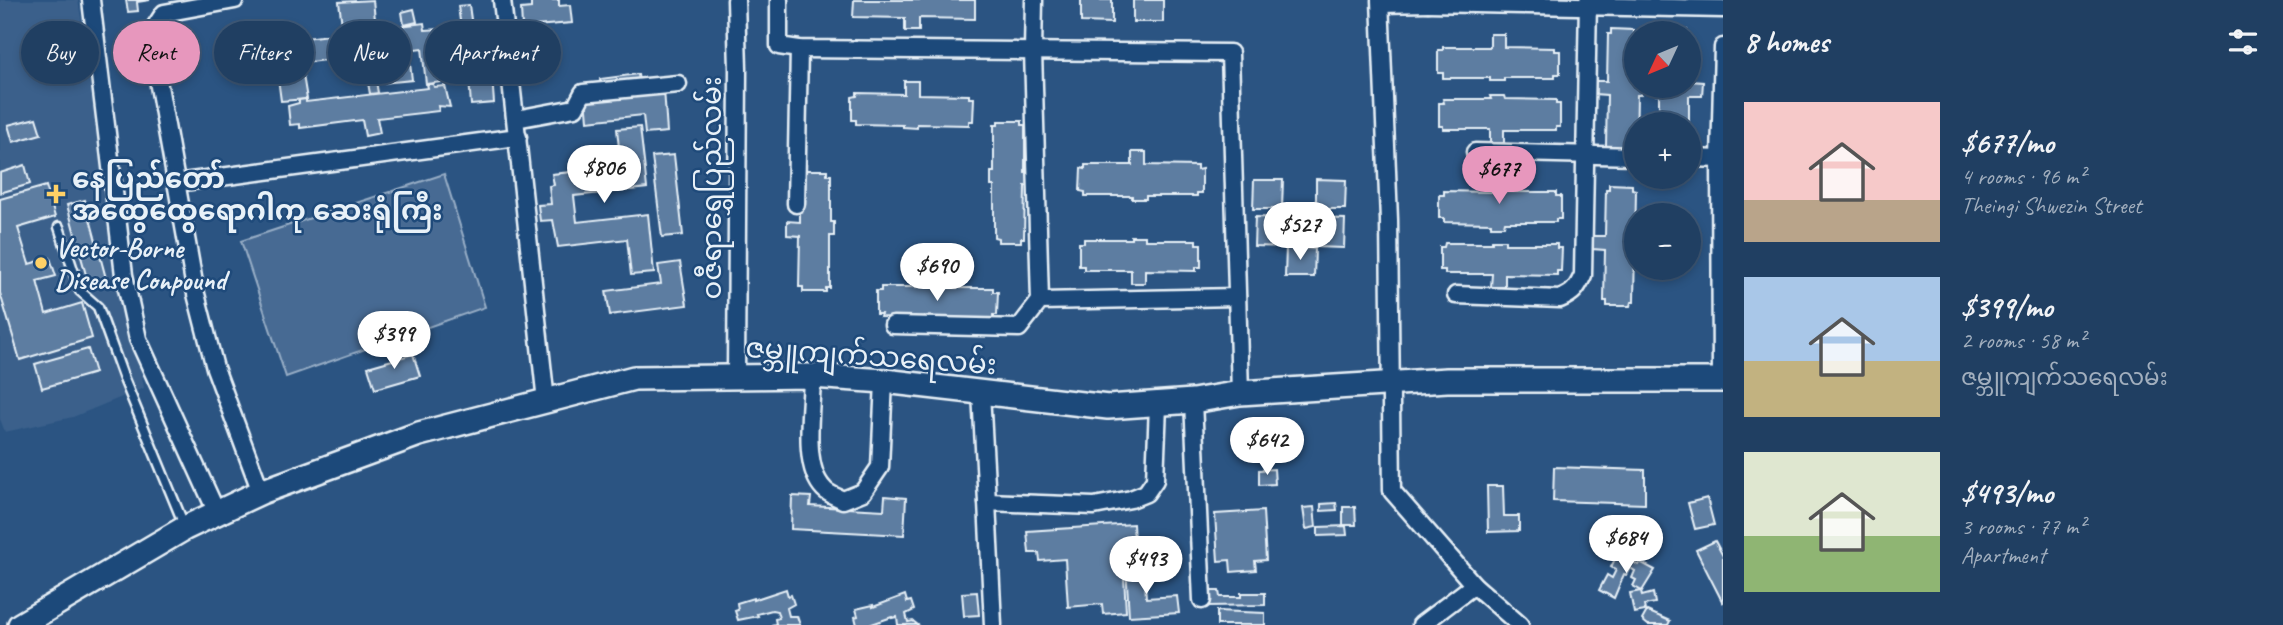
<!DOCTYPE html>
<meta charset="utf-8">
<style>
body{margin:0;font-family:Caveat,"Noto Sans Myanmar",sans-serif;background:#284668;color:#f1f3f6;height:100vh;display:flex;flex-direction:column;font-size:26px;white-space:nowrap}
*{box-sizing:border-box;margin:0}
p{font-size:23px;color:#a2afbe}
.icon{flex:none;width:38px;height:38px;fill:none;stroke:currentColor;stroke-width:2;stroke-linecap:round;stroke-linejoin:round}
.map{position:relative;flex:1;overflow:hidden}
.sheet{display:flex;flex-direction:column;background:#203f62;width:560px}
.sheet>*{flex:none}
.guide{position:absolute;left:21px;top:21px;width:665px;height:63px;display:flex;gap:14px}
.needle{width:46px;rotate:226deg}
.tools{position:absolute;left:1624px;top:21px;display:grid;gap:14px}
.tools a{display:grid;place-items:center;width:77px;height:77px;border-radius:50%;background:#203f62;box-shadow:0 4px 10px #0003,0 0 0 2px #3d5877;font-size:35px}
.price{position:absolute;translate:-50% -60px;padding:0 16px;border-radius:24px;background:#fff;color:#222;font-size:23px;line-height:46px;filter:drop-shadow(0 2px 4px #0008)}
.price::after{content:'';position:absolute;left:50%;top:42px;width:21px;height:16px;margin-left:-10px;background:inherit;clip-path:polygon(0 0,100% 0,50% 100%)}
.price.active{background:#e797bd;color:#111}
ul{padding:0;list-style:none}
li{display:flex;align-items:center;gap:21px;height:175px;padding:0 21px}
li span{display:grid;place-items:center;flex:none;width:196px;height:140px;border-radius:0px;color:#555}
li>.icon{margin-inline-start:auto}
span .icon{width:84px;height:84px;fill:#fffc;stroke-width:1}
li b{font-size:30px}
h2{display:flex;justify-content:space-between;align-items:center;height:84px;padding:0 21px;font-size:30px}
.tag{padding:0 24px;border-radius:32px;background:#203f62;box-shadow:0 4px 10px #0003,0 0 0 2px #3d5877;font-size:24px;line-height:63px}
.tag.active{background:#e797bd;color:#111}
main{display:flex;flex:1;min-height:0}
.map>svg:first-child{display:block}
</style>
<main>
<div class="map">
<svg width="1723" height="625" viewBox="0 0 1723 625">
<rect width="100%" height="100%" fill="#2b5482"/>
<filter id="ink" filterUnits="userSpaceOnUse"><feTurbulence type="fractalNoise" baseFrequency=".0143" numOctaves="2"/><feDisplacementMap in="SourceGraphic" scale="14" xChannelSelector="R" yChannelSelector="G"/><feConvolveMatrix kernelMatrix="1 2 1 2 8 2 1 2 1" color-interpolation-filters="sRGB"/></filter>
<g filter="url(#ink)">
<polygon fill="#3a608b" points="0,0 78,0 144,388 73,417 5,432 0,419"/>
<polygon fill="#476b93" stroke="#98aec6" stroke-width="2" points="444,174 485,307 286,377 241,241"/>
<g fill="#5d7da1" stroke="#e8f1f8" stroke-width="2">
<polygon points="126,0 150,0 137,2 138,11 128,12"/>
<polygon points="373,0 376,29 424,23 425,30 440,29 440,37 445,36 451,81 426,84 422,48 301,63 307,99 281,101 276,63 268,64 267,58 280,56 279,48 285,48 284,41 343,33 339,2"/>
<polygon points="531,0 559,0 559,6 570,5 572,23 522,27 521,9 531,8"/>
<polygon points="854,0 975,0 975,19 919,18 919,31 905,31 905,18 853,17"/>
<polygon points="1081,0 1112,0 1112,23 1081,22"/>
<rect x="1133" y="0" width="30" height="22"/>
<polygon points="469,5 476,56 465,58 458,6"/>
<polygon points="414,9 417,22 404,25 402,12"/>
<polygon points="1611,29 1634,30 1634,34 1636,34 1636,86 1641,86 1641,95 1637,95 1636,147 1633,147 1633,151 1609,151 1609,146 1606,146 1607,95 1594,94 1594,81 1607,81 1608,34 1611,34"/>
<rect x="1664" y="30" width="23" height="3"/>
<polygon points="1490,34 1504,34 1504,47 1555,48 1555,51 1560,51 1560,74 1555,74 1555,78 1504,78 1504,81 1490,81 1490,78 1443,78 1443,73 1438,73 1438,50 1443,50 1443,47 1490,47"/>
<polygon points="1689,35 1690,81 1703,82 1702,96 1689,96 1689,135 1689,124 1659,124 1659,95 1656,95 1656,86 1689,86"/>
<polygon points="369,56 371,68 380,67 381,74 375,75 378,93 370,94 367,77 363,78 360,57"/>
<polygon points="402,60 402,64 410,63 412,80 383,83 381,62"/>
<polygon points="491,63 494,103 471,105 468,65"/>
<polygon points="638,74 639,83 601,88 600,79"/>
<polygon points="904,81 918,81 918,94 969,95 969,98 974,98 973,121 969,121 969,125 917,124 917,128 903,127 903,125 856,124 856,120 852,120 852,97 857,96 857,93 904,94"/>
<polygon points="427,84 433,84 434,87 445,86 450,107 438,106 439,111 377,118 380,133 365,136 362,120 300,128 300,124 290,125 288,106 299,103 299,100 306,99 306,102 428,88"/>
<polygon points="664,89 667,132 645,134 643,115 588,121 586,97"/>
<polygon points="1490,96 1504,96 1505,99 1556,100 1556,104 1560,104 1560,127 1556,127 1556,130 1504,130 1504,143 1490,143 1490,129 1443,129 1443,126 1439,126 1439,103 1444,103 1443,99 1491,99"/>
<polygon points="36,118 41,134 13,142 8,125"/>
<polygon points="998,121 1022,121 1022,125 1025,125 1025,172 1035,172 1035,186 1025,186 1024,238 1021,238 1021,242 998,242 998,238 994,237 994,186 991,186 991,172 994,172 994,125 998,125"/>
<polygon points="640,127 647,188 574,196 577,222 648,214 654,273 631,275 627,239 558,247 553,220 540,221 538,205 551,204 549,186 554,185 552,174 621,167 617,129"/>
<polygon points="1132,152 1146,152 1146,165 1197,166 1197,170 1202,169 1202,193 1197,193 1197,196 1146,196 1146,199 1132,199 1132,196 1085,196 1085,192 1080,191 1081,168 1085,169 1085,165 1132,165"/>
<polygon points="674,155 683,235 662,237 652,157"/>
<polygon points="25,165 30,184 0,193 0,173"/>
<polygon points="803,170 827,170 827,175 831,175 831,222 834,222 834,236 830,236 830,288 826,288 826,292 803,292 803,287 799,287 800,236 787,235 787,221 800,222 800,175"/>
<polygon points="1491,178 1505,179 1505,192 1556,192 1556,196 1561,196 1561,219 1556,219 1556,222 1505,222 1504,226 1491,226 1491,223 1444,222 1444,218 1439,218 1439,195 1444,195 1444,191 1491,192"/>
<polygon points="1316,179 1346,180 1345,209 1316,209"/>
<polygon points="1254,180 1283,180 1282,209 1253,209"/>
<polygon points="1609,184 1632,185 1632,189 1636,190 1634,302 1631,302 1630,306 1607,306 1607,301 1604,301 1605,250 1592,249 1592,236 1605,236 1606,189 1609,189"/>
<polygon points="46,186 55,217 18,228 29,264 50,258 56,276 37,281 46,314 82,303 92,338 20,360 0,293 0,199"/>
<polygon points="85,200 107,282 89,286 67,205"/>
<polygon points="1255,217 1284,218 1284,247 1254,246"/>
<polygon points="1316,218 1345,219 1344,248 1315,247"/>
<polygon points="1131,236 1145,236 1145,240 1196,240 1196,244 1201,244 1201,267 1196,267 1196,271 1145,270 1145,283 1131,283 1131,270 1084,270 1084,266 1079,266 1079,243 1084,243 1084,239 1131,239"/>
<polygon points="1492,240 1505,240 1505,244 1557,244 1557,248 1562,248 1561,271 1557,271 1557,275 1505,274 1505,287 1491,287 1492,274 1445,274 1445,270 1440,270 1440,247 1444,247 1445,243 1492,243"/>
<polygon points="1286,247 1315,249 1314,277 1285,277"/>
<polygon points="680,262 687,305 610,315 606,291 661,284 658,265"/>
<polygon points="928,284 942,284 942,288 993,288 993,292 998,292 997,315 993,315 993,319 942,318 941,324 927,324 928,318 880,317 881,314 876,314 876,291 881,291 881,287 928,287"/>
<polygon points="88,349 95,373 42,388 35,364"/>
<polygon points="413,354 420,376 375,389 368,367"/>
<polygon points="1554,467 1645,470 1645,504 1553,501"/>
<polygon points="1274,469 1275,484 1259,485 1259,470"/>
<polygon points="1487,486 1503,486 1504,516 1519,516 1519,531 1488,532"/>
<polygon points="792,496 811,497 810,506 884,510 885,496 906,498 904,535 791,529"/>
<polygon points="1707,498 1714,525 1695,529 1688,503"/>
<polygon points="1336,503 1337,510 1321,511 1321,504"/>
<polygon points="1314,507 1316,527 1306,529 1303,508"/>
<polygon points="1343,507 1355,507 1356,525 1343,525"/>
<polygon points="1263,511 1266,560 1255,561 1256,570 1231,572 1230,560 1218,561 1215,514"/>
<polygon points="1133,524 1135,558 1123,559 1126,612 1103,614 1102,604 1068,607 1065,559 1040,561 1039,553 1029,553 1027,531"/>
<polygon points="1346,526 1347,535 1318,536 1318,527"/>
<polygon points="1715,541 1723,556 1723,603 1696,550"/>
<polygon points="1619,551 1634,559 1633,562 1638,565 1640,562 1655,570 1642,591 1633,586 1636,580 1632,578 1635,571 1630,568 1626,575 1624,574 1614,598 1599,590 1607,575 1612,578 1616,570 1611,567"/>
<polygon points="1144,565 1146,598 1177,596 1179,613 1129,616 1126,566"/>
<polygon points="786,589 788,596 791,595 794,604 787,608 789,616 797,616 800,625 771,625 776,624 775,619 779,618 777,611 772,610 757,614 758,616 738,620 735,611 738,610 737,603 753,598 753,600"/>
<polygon points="1208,591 1219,591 1220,597 1241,597 1241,593 1265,593 1265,605 1209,606"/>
<polygon points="1641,591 1642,596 1653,593 1655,603 1644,605 1645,611 1634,613 1630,593"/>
<polygon points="977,592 979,615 964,616 962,593"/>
<polygon points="905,595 907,602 911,601 914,610 906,614 908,622 913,621 918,625 898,625 897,617 892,618 892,617 869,625 857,625 855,617 858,616 856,609 873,605 873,607"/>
<polygon points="1217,611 1265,613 1265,625 1217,625"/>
<polygon points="1647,611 1670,621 1668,625 1648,625 1642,620"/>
</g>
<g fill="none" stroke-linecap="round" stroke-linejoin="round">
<g stroke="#e8f1f8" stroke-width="13">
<polyline id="lane" points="59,227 80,291 98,307 124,379 184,525"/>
</g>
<g stroke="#e8f1f8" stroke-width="21">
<g id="street">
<polyline points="91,0 124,275 138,339 217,513"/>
<polyline points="235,0 164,13 153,30 159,86 196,294 215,368 261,492"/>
<polyline points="502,0 546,401"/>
<polyline points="779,0 779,46 799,49 1230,53 1240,393"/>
<polyline points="1034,0 1033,51 1040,301"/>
<polyline points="1380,0 1389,220 1392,491 1474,585 1520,625"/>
<polyline points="1428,0 1428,3 1723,9"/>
<polyline points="1381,4 1428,3"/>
<polyline points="516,119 575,108 583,93 678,84"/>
<polyline points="1475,152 1636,156"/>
<polyline points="1689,158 1723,159"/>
<polyline points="176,183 518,137"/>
<polyline points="796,204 799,49"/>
<path d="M1456,295L1560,299C1574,293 1577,288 1583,275L1588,0"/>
<polyline points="893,325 1019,328 1040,301 1237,297"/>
<polyline points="736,376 738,69 736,0"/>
<path d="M812,376C812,407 801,466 824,489C828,494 837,497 843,500L863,492L880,467L884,381"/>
<polyline points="1721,380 1720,159 1723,47"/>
<polyline points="981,393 987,502"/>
<polyline points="1193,401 1202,600"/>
<polyline points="993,625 987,502 1094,506 1131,499 1146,493 1155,480 1158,405"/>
<polyline points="1421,625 1474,585"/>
</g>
</g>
<g stroke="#e8f1f8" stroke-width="28">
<polyline id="secondary" points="20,625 185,528 261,492 419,434 634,378 812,376 884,381 1108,407 1193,401 1240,393 1447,380 1723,380"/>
</g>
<use href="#lane" stroke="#1f4a7a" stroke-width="8"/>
<use href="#street" stroke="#1f4a7a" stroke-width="16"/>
<use href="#secondary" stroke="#1f4a7a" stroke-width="23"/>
</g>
</g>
<g fill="#ffd166" stroke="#1f4a7a" stroke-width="2.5">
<path d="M52.5 183.5h7v7h7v7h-7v7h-7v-7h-7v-7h7z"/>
<circle cx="41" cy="263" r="7"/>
</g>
<g text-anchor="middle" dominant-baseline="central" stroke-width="5" stroke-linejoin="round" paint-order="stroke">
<g font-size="28" font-weight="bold" fill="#e8f1f8" stroke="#1f4a7a" text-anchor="start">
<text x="72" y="178">နေပြည်တော်<tspan x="72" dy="32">အထွေထွေရောဂါကု ဆေးရုံကြီး</tspan></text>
<text x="55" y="247">Vector-Borne<tspan x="55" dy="32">Disease Conpound</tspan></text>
</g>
<g font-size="28" fill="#e8f1f8" stroke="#1f4a7a">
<text transform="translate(711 188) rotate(-90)">ဝဇီရာရွှေပြည်လမ်း</text>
<text transform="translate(871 356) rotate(4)">ဇမ္ဘူကျက်သရေလမ်း</text>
</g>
</g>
</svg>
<div class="tools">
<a><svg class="needle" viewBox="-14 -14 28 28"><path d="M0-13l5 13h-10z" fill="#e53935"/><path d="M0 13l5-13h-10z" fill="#a2afbe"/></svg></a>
<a>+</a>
<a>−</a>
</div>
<b class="price" style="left:604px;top:205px">$806</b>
<b class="price active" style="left:1499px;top:206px">$677</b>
<b class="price" style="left:1300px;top:262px">$527</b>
<b class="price" style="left:937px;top:303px">$690</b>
<b class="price" style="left:394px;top:371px">$399</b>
<b class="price" style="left:1267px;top:477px">$642</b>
<b class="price" style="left:1626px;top:575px">$684</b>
<b class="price" style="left:1146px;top:596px">$493</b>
<div class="guide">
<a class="tag">Buy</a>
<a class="tag active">Rent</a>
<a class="tag">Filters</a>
<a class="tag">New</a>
<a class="tag">Apartment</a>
</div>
</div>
<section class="sheet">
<h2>8 homes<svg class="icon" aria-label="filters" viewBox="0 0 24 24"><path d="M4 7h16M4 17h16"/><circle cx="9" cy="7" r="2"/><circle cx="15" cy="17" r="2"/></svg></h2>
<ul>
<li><span style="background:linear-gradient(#f6c9c9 70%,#b9a48a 0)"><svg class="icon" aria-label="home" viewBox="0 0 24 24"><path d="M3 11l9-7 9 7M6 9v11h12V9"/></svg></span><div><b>$677/mo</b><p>4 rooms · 96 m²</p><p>Theingi Shwezin Street</p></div></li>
<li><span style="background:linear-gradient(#a9c7e8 60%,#c2b280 0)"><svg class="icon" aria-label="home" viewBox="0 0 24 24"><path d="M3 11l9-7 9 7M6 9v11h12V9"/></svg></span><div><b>$399/mo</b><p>2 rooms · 58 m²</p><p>ဇမ္ဘူကျက်သရေလမ်း</p></div></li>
<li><span style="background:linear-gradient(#dfe7d0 60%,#8fb573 0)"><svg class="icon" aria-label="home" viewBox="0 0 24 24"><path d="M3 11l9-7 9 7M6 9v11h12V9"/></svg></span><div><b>$493/mo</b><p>3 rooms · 77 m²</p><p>Apartment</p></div></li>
</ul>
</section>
</main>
